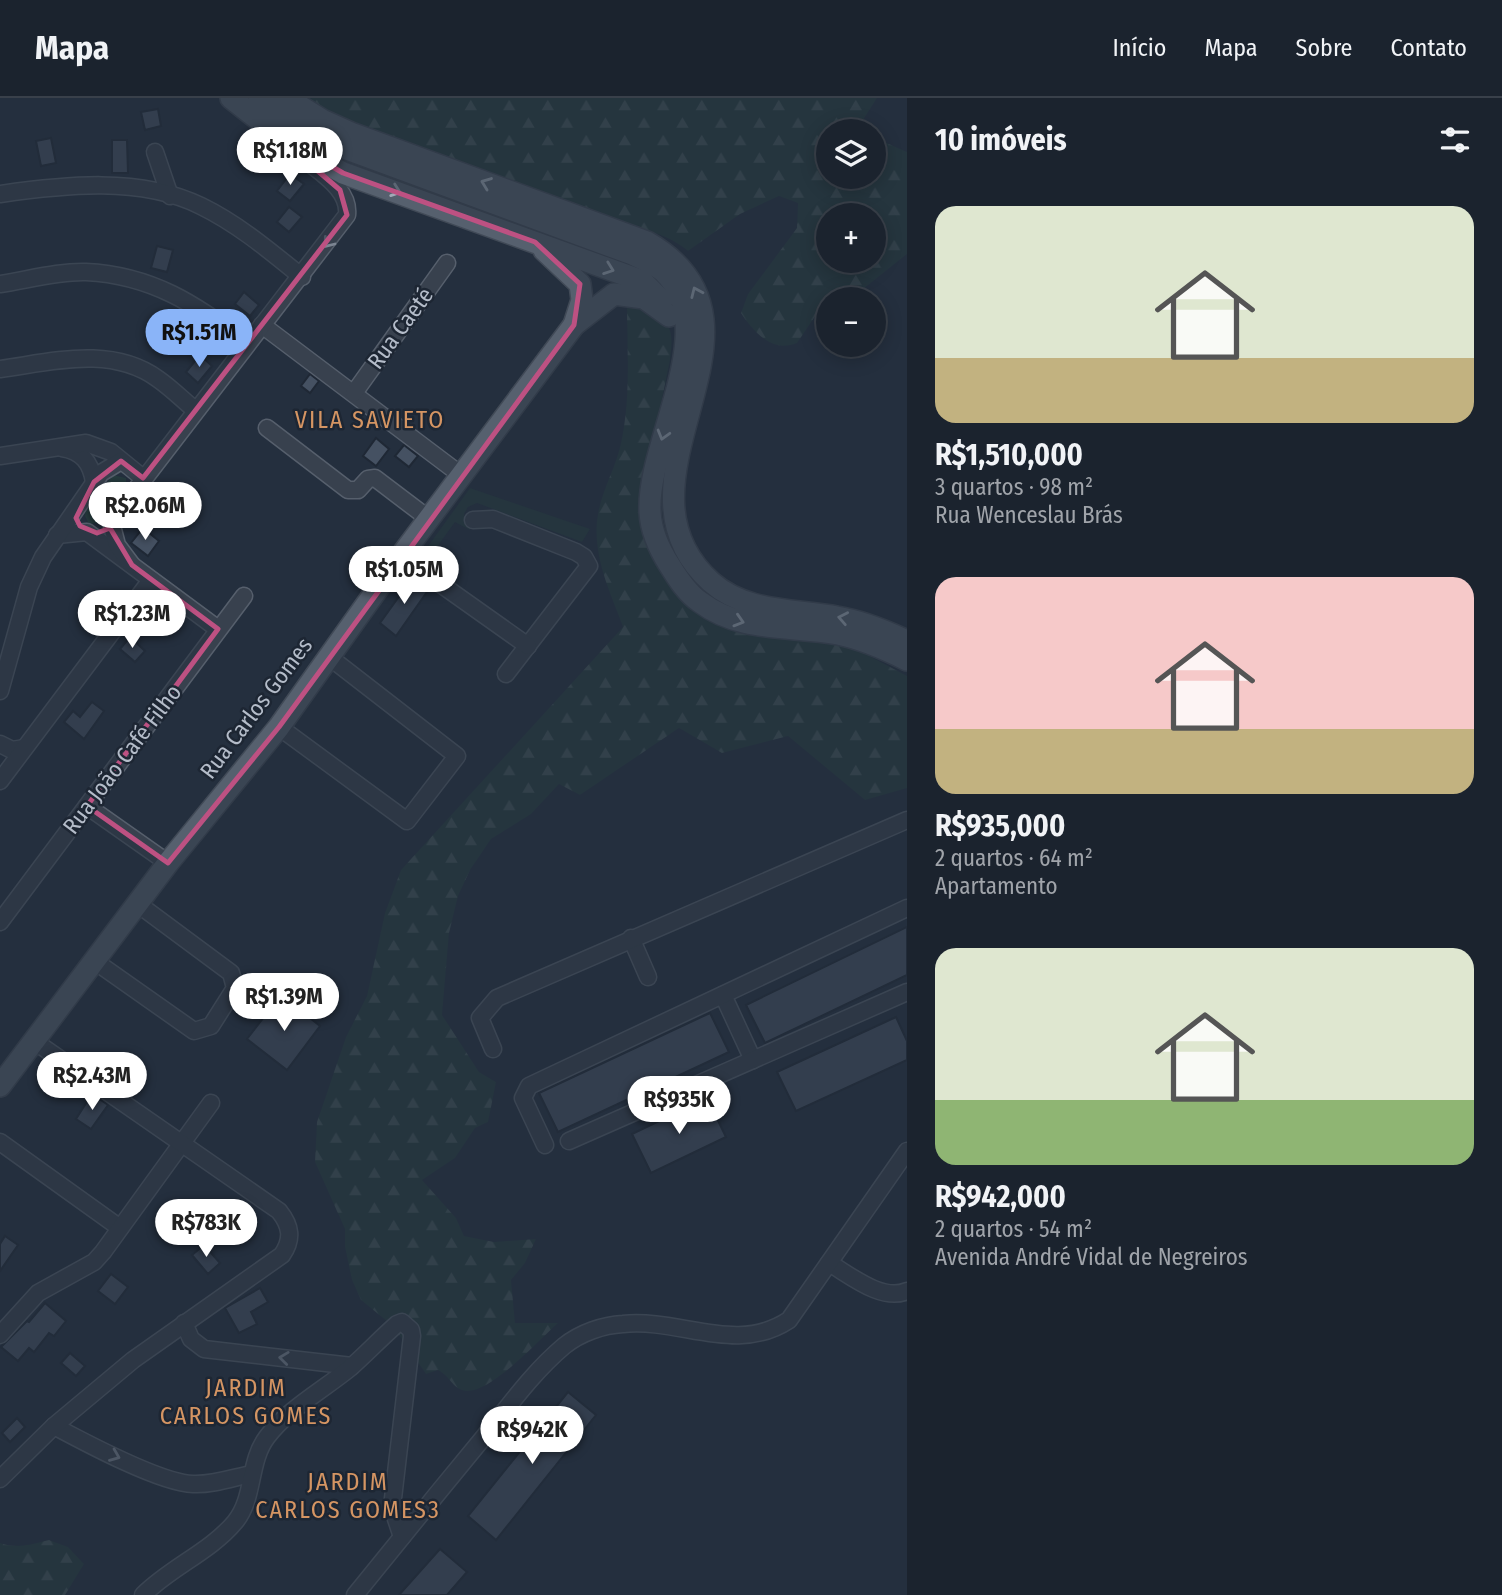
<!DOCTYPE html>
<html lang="pt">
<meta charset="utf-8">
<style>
body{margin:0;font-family:"Fira Sans Condensed",sans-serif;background:#242b36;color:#f1f3f6;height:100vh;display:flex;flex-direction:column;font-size:26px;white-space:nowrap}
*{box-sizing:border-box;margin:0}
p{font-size:23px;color:#a0a4aa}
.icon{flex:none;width:38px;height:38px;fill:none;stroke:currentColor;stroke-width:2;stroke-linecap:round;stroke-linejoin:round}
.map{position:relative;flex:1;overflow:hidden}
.side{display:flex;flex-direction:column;background:#1b232e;width:595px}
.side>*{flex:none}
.tools{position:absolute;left:816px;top:21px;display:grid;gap:14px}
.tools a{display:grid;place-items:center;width:70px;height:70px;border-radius:50%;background:#1b232e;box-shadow:0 4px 18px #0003,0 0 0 2px #39404a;font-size:35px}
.price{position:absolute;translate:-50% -60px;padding:0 16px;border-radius:24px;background:#fff;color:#222;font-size:23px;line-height:46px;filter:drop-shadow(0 2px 4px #0008)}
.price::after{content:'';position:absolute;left:50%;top:42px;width:21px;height:16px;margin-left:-10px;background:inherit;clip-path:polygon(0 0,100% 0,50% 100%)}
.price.current{background:#8ab4f8;color:#111}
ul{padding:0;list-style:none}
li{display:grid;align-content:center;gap:14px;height:371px;padding:0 28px}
li span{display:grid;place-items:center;height:217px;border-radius:21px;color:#555}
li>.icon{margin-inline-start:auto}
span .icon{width:126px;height:126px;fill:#fffc;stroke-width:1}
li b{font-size:30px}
h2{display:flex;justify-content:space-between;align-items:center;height:84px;padding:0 28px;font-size:30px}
header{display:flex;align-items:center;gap:42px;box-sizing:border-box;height:98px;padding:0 35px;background:#1b232e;border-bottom:2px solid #39404a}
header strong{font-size:33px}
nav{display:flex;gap:38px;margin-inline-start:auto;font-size:24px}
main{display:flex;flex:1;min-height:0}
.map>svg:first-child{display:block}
</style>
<header>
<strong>Mapa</strong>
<nav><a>Início</a><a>Mapa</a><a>Sobre</a><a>Contato</a></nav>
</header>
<main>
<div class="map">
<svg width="907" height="1497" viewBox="0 0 907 1497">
<defs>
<pattern id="forest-firs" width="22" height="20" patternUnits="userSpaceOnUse" patternTransform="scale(1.75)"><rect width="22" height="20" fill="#263c3f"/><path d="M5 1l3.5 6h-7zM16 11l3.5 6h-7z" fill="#435659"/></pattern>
</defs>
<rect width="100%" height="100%" fill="#242f3e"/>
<g fill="url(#forest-firs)" fill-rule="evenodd">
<path d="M286,0H877L856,33H828V79H873V39L907,54V156L853,199L828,201V208L818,214L797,245C772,256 752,232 741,215L748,196L797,130L798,105L779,98L740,116L688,153C665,134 638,130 610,124ZM828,117H873V163H828Z"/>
<path d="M627,206C640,206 659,216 667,227C674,236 671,251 670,262L640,407L679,494L708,522L736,532L826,542L858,552L907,578V690L865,702L788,638L722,655L679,630L580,697L559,686L531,716L491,741L470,772L458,798L449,835L442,917L479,974L496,984L488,1024L475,1030L455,1060L422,1082L456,1120L464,1138L494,1144L536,1141L525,1165L511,1182L515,1225H558C539,1242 492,1294 467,1293C454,1293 450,1278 438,1272L426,1276L393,1228L361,1202L352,1182L345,1149V1131L315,1064L317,1024L346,939L367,898L385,815L401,772L623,529C610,494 591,455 598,416C602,392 616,369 621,345C631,300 627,252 627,206Z"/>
<path d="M49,1442L68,1449L84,1466L65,1497H0V1445C16,1451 33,1446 49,1442Z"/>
</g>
<g fill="#263c3f">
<polygon points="113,377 126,380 126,392 102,424 89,426 85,418 86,413"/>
<polygon points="470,390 590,431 582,444 477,405 468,409 464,416 470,432 455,424 429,460 426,451"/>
</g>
<g fill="#455162" stroke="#1f2835" stroke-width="2">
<polygon points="158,11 161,28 145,32 141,14"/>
<polygon points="51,40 56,65 41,68 36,43"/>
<polygon points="112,42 127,42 128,75 112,75"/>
<polygon points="290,76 304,86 290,103 277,93"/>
<polygon points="289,109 302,119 289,134 277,124"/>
<polygon points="157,148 173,152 167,174 151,170"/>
<polygon points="244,194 259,207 250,218 235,206"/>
<polygon points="200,257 212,268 198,285 186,274"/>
<polygon points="310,276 319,283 310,295 301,288"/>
<polygon points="376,340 389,351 376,368 363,358"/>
<polygon points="404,347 418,358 409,369 395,358"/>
<polygon points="143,430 159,443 148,458 131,445"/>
<polygon points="413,479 429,491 396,538 380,525"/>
<polygon points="130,539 145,553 135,564 120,551"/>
<polygon points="92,604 104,613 84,641 64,624 73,613 80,619"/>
<polygon points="907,829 907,877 765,945 746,907"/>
<polygon points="281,897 320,928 287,972 247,941"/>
<polygon points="710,915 729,954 558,1034 539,995"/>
<polygon points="896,919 907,943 907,962 796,1013 777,974"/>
<polygon points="92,996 108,1007 91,1031 76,1021"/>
<polygon points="707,1000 726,1039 651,1075 632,1036"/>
<polygon points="5,1138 18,1147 0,1173 0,1146"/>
<polygon points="204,1147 220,1165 208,1176 192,1157"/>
<polygon points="111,1176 128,1189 115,1206 98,1193"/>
<polygon points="260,1190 268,1204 251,1214 257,1226 239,1235 225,1210"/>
<polygon points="45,1205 66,1223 54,1238 49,1235 34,1254 29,1250 18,1263 1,1249 27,1223 29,1224"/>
<polygon points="70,1255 85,1268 76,1278 61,1265"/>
<polygon points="568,1294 596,1317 496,1442 468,1418"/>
<polygon points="17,1320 25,1329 10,1344 2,1335"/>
<polygon points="440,1451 467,1474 447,1497 399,1497"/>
</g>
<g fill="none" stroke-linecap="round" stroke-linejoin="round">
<g stroke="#565f6c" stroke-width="19">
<g id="minor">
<polyline points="155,54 170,98"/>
<path d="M0,96C64,87 140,78 201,108C238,126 270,153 302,179"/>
<path d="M0,186C27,182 59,173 86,174C152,177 197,207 247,245"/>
<polyline points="262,227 461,377"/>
<path d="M0,271C52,264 111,247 158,281C171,290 183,302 195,312"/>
<polyline points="354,295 447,165"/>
<polyline points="267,330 348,392 358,392 368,381 375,380 429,421"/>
<path d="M62,350C82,353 91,365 94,384"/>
<polyline points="0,358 86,345 111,354 143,380"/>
<polyline points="473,422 493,421 576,454 584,459 589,468 506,576"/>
<polyline points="57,437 87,434 218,531"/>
<polyline points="401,458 528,548"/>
<path d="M132,467L117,447L111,424L347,117C350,91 320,75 302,59"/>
<polyline points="0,593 29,489 43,459 101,375 121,363"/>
<polyline points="279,629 407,723 457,658 328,558"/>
<polyline points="0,646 12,652 24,650"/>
<polyline points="0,683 151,482"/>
<polyline points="87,708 168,765"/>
<polyline points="0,824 244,498"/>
<polyline points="631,840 648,879"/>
<polyline points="96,864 194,933 211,928 235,890 231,875 138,806"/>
<polyline points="723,897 753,962"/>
<polyline points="493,951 480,920 497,900 907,722"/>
<polyline points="569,1043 907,894"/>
<polyline points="0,1044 120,1130"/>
<polyline points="545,1047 523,1000 529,988 907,810"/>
<path d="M829,1165C850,1177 882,1204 907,1193"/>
<polyline points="184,1225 191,1241 204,1251 352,1268"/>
<polyline points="0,1237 38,1195 94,1164 103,1154 211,1005"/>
<path d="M54,1328C84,1344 160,1385 193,1386C212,1387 232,1380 251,1376"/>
<path d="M0,1381L54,1328L133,1262L282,1157C293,1141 291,1128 279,1113L34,943"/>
<path d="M143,1497C171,1469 210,1454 235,1424C255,1400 248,1364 267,1339C288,1311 323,1292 350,1270C366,1256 381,1240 397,1226L402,1224L411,1232L412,1238L392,1409L402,1439"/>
<path d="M355,1497C397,1445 440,1392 483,1340C508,1309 533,1274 564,1248C580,1235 603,1227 623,1226C681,1220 736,1257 789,1222L907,1053"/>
</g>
</g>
<g stroke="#414a57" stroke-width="24">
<g id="major">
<polyline points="231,0 287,44 343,75 642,183 662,203"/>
<path d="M259,0L305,32L341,49L632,156C643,161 655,166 664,174C723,229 646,346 650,414C651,434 659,451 670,468C678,481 687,495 700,504C741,535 791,527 838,536C862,541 885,551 907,562"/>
<path d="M287,0L322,22L351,35L647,144C793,228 597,381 711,484C746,515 794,511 837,519C862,523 884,532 907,543"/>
<polyline points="544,152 580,186 582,202 574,227"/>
<polyline points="0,988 168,765 279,629 401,458 574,227 614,196 644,200 669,218"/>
</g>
</g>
<use href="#minor" stroke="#38414e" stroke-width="16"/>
<use href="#major" stroke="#56606e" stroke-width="21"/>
</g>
<defs><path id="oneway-chevron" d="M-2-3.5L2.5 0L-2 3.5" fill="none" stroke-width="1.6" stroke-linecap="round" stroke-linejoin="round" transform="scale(1.75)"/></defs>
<g stroke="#a1aab7">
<use href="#oneway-chevron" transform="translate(486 85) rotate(-159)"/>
<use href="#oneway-chevron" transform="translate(396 93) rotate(19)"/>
<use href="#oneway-chevron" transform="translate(609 171) rotate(20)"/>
<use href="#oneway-chevron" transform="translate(696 194) rotate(-114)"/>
<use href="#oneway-chevron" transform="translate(663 337) rotate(106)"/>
<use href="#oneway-chevron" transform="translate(843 520) rotate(-169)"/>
<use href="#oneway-chevron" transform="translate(739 523) rotate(17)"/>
</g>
<g stroke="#7c8592">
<use href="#oneway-chevron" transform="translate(328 145) rotate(128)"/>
<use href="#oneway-chevron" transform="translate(284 1260) rotate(-173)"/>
<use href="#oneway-chevron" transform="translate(115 1358) rotate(22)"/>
</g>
<path d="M0 0H907V1497H0ZM271,33L343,75L535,144L580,186L574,227L279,629L168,765L87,708L218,531L132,467L110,430L97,435L80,428L76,420L94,384L121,363L143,380L347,117L340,92Z" fill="#242f3e" fill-opacity=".55" fill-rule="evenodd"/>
<path fill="none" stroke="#bd5182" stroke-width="5" stroke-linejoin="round" d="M271,33L343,75L535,144L580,186L574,227L279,629L168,765L87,708L218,531L132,467L110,430L97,435L80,428L76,420L94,384L121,363L143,380L347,117L340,92Z"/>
<g text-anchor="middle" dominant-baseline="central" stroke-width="5" stroke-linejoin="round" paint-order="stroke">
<g font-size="23" fill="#b4bcc9" stroke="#1d2633">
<text transform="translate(400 230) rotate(-54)">Rua Caeté</text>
<text transform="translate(256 610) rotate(-53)">Rua Carlos Gomes</text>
<text transform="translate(122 661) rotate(-53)">Rua João Café Filho</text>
</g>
<g font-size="24" letter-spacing="2" fill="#d59563" stroke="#1d2633">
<text x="370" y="322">VILA SAVIETO</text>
<text x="246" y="1290">JARDIM<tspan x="246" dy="28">CARLOS GOMES</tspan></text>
<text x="348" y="1384">JARDIM<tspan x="348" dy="28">CARLOS GOMES3</tspan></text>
</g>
</g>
</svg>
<div class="tools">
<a><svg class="icon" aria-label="layers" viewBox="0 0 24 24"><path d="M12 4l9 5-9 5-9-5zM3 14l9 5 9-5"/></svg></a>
<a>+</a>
<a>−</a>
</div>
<b class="price" style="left:290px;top:89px">R$1.18M</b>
<b class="price current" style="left:199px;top:271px">R$1.51M</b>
<b class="price" style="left:145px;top:444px">R$2.06M</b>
<b class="price" style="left:404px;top:508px">R$1.05M</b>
<b class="price" style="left:132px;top:552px">R$1.23M</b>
<b class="price" style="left:284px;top:935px">R$1.39M</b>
<b class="price" style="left:92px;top:1014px">R$2.43M</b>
<b class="price" style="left:679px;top:1038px">R$935K</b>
<b class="price" style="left:206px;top:1161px">R$783K</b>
<b class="price" style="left:532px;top:1368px">R$942K</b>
</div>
<section class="side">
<h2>10 imóveis<svg class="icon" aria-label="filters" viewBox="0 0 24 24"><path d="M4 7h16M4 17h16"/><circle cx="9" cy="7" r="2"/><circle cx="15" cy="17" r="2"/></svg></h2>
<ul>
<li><span style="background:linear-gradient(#dfe7d0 70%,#c2b280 0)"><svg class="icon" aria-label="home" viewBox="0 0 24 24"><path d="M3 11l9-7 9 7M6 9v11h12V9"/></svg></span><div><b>R$1,510,000</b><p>3 quartos · 98 m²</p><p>Rua Wenceslau Brás</p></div></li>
<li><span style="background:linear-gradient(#f6c9c9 70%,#c2b280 0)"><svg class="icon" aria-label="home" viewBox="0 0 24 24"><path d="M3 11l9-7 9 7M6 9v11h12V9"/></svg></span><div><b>R$935,000</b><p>2 quartos · 64 m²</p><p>Apartamento</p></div></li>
<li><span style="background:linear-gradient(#dfe7d0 70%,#8fb573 0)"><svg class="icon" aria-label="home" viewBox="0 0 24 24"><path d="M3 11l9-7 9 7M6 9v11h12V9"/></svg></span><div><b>R$942,000</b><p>2 quartos · 54 m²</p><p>Avenida André Vidal de Negreiros</p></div></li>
</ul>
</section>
</main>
